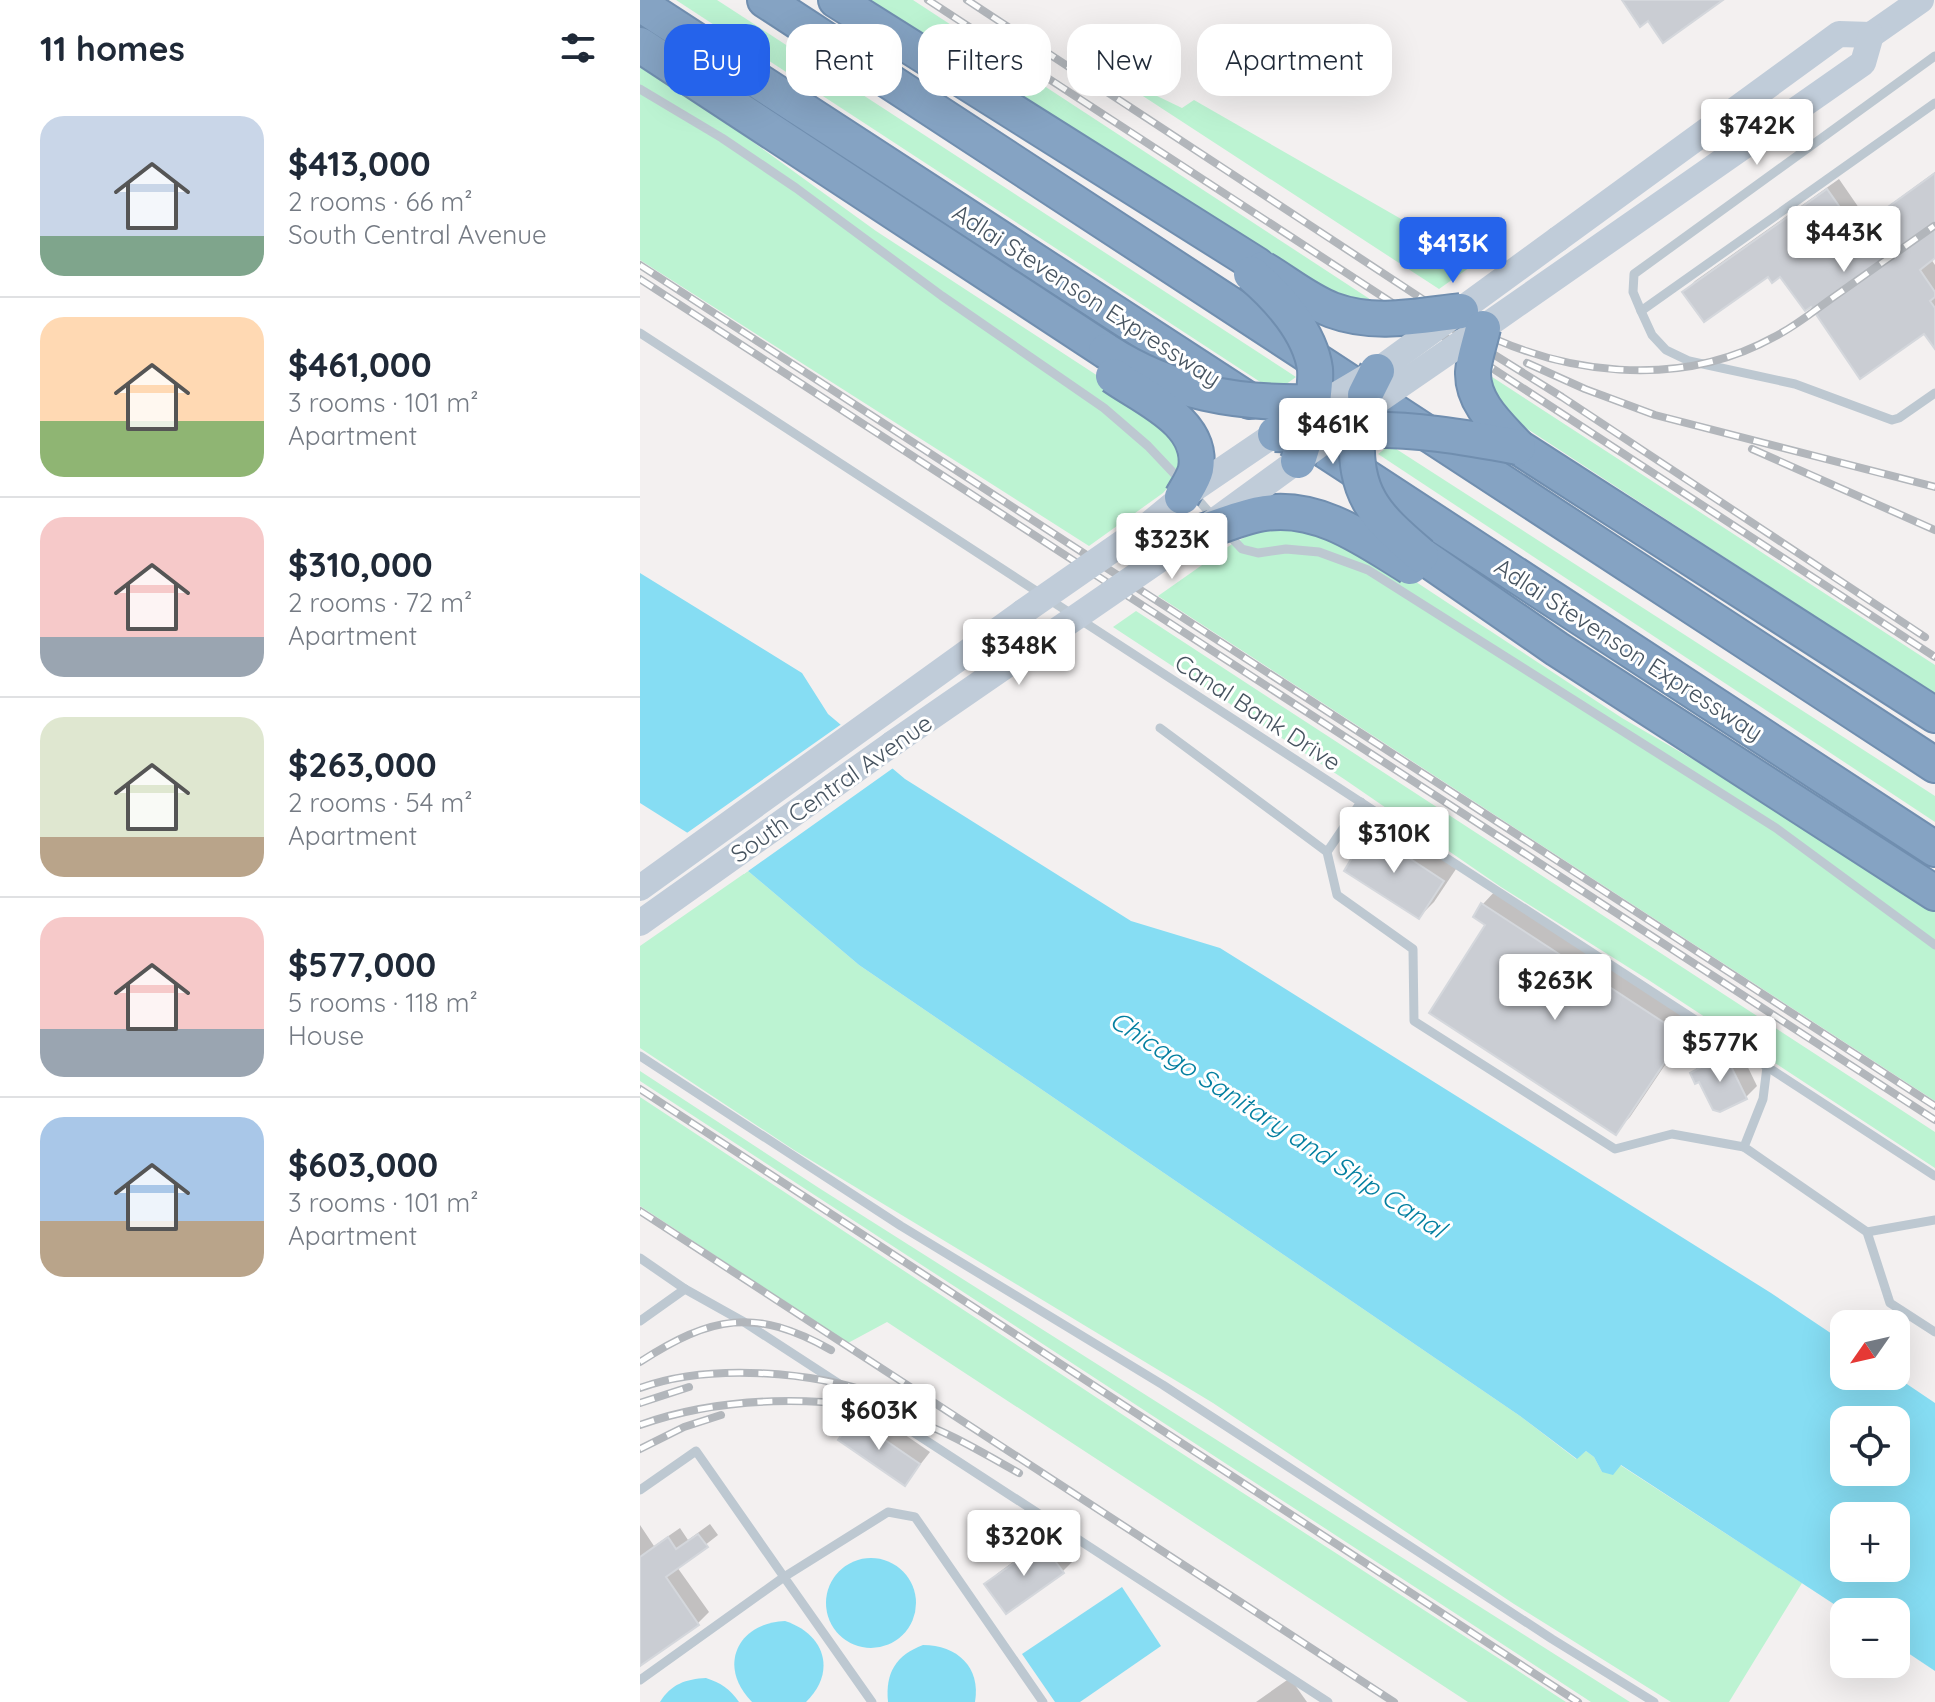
<!DOCTYPE html>
<meta charset="utf-8">
<style>
body{margin:0;font-family:Quicksand,sans-serif;background:#f2f2f3;color:#1f2937;height:100vh;display:flex;flex-direction:column;font-size:30px;white-space:nowrap}
*{box-sizing:border-box;margin:0}
p{font-size:26px;color:#747a83}
.icon{flex:none;width:44px;height:44px;fill:none;stroke:currentColor;stroke-width:2;stroke-linecap:round;stroke-linejoin:round}
.map{position:relative;flex:1;overflow:hidden}
.side{display:flex;flex-direction:column;background:#fff;width:640px}
.side>*{flex:none}
.guide{position:absolute;left:24px;top:24px;width:760px;height:72px;display:flex;gap:16px}
.needle{width:52px;rotate:236deg}
.controls{position:absolute;left:1190px;top:1310px;display:grid;gap:16px}
.controls a{display:grid;place-items:center;width:80px;height:80px;border-radius:16px;background:#fff;box-shadow:0 8px 32px #0002;font-size:40px}
.price{position:absolute;translate:-50% -68px;padding:0 18px;border-radius:8px;background:#fff;color:#222;font-size:26px;line-height:52px;filter:drop-shadow(0 2px 4px #0008)}
.price::after{content:'';position:absolute;left:50%;top:48px;width:24px;height:18px;margin-left:-12px;background:inherit;clip-path:polygon(0 0,100% 0,50% 100%)}
.price.selected{background:#2563eb;color:#fff}
ul{padding:0;list-style:none}
li{display:flex;align-items:center;gap:24px;height:200px;padding:0 40px}
li+li{border-top:2px solid #e0e1e3}
li span{display:grid;place-items:center;flex:none;width:224px;height:160px;border-radius:24px;color:#555}
li>.icon{margin-inline-start:auto}
span .icon{width:96px;height:96px;fill:#fffc;stroke-width:1}
li b{font-size:34px}
h2{display:flex;justify-content:space-between;align-items:center;height:96px;padding:0 40px;font-size:34px}
.tag{padding:0 28px;border-radius:24px;background:#fff;box-shadow:0 8px 32px #0002;font-size:28px;line-height:72px}
.tag.selected{background:#2563eb;color:#fff}
main{display:flex;flex:1;min-height:0}
.map>svg:first-child{display:block}
</style>
<main>
<section class="side">
<h2>11 homes<svg class="icon" aria-label="filters" viewBox="0 0 24 24"><path d="M4 7h16M4 17h16"/><circle cx="9" cy="7" r="2"/><circle cx="15" cy="17" r="2"/></svg></h2>
<ul>
<li><span style="background:linear-gradient(#c9d6e8 75%,#7fa58c 0)"><svg class="icon" aria-label="home" viewBox="0 0 24 24"><path d="M3 11l9-7 9 7M6 9v11h12V9"/></svg></span><div><b>$413,000</b><p>2 rooms · 66 m²</p><p>South Central Avenue</p></div></li>
<li><span style="background:linear-gradient(#ffd9b3 65%,#8fb573 0)"><svg class="icon" aria-label="home" viewBox="0 0 24 24"><path d="M3 11l9-7 9 7M6 9v11h12V9"/></svg></span><div><b>$461,000</b><p>3 rooms · 101 m²</p><p>Apartment</p></div></li>
<li><span style="background:linear-gradient(#f6c9c9 75%,#9aa5b1 0)"><svg class="icon" aria-label="home" viewBox="0 0 24 24"><path d="M3 11l9-7 9 7M6 9v11h12V9"/></svg></span><div><b>$310,000</b><p>2 rooms · 72 m²</p><p>Apartment</p></div></li>
<li><span style="background:linear-gradient(#dfe7d0 75%,#b9a48a 0)"><svg class="icon" aria-label="home" viewBox="0 0 24 24"><path d="M3 11l9-7 9 7M6 9v11h12V9"/></svg></span><div><b>$263,000</b><p>2 rooms · 54 m²</p><p>Apartment</p></div></li>
<li><span style="background:linear-gradient(#f6c9c9 70%,#9aa5b1 0)"><svg class="icon" aria-label="home" viewBox="0 0 24 24"><path d="M3 11l9-7 9 7M6 9v11h12V9"/></svg></span><div><b>$577,000</b><p>5 rooms · 118 m²</p><p>House</p></div></li>
<li><span style="background:linear-gradient(#a9c7e8 65%,#b9a48a 0)"><svg class="icon" aria-label="home" viewBox="0 0 24 24"><path d="M3 11l9-7 9 7M6 9v11h12V9"/></svg></span><div><b>$603,000</b><p>3 rooms · 101 m²</p><p>Apartment</p></div></li>
</ul>
</section>
<div class="map">
<svg width="1295" height="1702" viewBox="0 0 1295 1702">
<rect width="100%" height="100%" fill="#f3f0f0"/>
<g fill="#bcf3d2">
<polygon points="36,0 77,0 656,377 638,390 631,389"/>
<polygon points="212,0 273,0 745,309 700,303"/>
<polygon points="0,67 95,129 236,231 530,423 541,438 540,474 523,493 449,546 0,260"/>
<polygon points="463,70 542,108 554,100 803,243 833,265 799,289"/>
<polygon points="846,373 1295,665 1295,706 1159,606 860,411"/>
<polygon points="750,445 1295,796 1295,822 738,454"/>
<polygon points="669,526 767,576 982,718 1133,806 1295,911 1295,1101 518,596 592,544 623,528"/>
<polygon points="496,611 1295,1132 1295,1168 1007,979 861,887 704,779 473,627"/>
<polygon points="108,871 219,965 880,1416 936,1459 946,1451 954,1457 962,1472 980,1465 1162,1583 1089,1702 1031,1702 874,1604 573,1403 154,1150 0,1048 0,946"/>
<polygon points="0,1071 179,1188 990,1702 951,1702 0,1081"/>
<polygon points="0,1097 518,1438 926,1702 828,1702 247,1322 208,1343 0,1206"/>
</g>
<g fill="#86ddf3" fill-rule="evenodd">
<path d="M0,573L162,673L188,714L265,779L491,921L580,948L1131,1293L1204,1342V1376H1255L1295,1403V1671L1256,1645V1612H1206L981,1465L973,1475L962,1472L954,1457L946,1451L937,1459L880,1416L219,965L108,871L0,803ZM1204,1420H1256V1472H1204ZM1204,1516H1256V1568H1204Z"/>
<circle cx="231" cy="1603" r="45"/>
<polygon points="482,1587 521,1646 440,1702 415,1702 382,1654"/>
<path d="M145,1621C185,1634 197,1672 166,1702H112C77,1667 97,1623 145,1621Z"/>
<path d="M283,1645C317,1645 341,1667 335,1702H248C245,1673 256,1655 283,1645Z"/>
<path d="M66,1678C81,1683 90,1689 99,1702H20C31,1684 46,1679 66,1678Z"/>
</g>
<polygon fill="#f3f0f0" points="203,720 256,766 104,874 44,835 203,723"/>
<g fill="#0003">
<polygon points="1295,172 1295,256 1291,259 1295,265 1295,346 1285,331 1172,304 1140,274 1044,292 1055,281 1199,179 1228,221"/>
<polygon points="745,818 818,866 794,902 779,917 730,833"/>
<polygon points="857,889 1056,1019 990,1117 975,1132 848,925 836,917 843,904"/>
<polygon points="1097,1045 1117,1086 1106,1097 1060,1079 1052,1073 1063,1062"/>
<polygon points="226,1408 290,1452 265,1484 201,1440"/>
<polygon points="70,1524 78,1535 37,1567 69,1612 58,1623 0,1664 0,1525 14,1546 40,1528 48,1540"/>
<polygon points="413,1533 433,1561 422,1572 347,1584 358,1573"/>
<polygon points="650,1678 667,1702 616,1702"/>
</g>
<g fill="#cacdd3" stroke="#d4d7dc" stroke-width="2">
<polygon points="982,0 1083,0 1023,43 1008,21 1000,27"/>
<polygon points="1295,173 1295,258 1280,270 1295,292 1295,297 1290,301 1295,308 1295,349 1284,334 1220,379 1171,307 1165,311 1140,277 1132,283 1128,277 1064,322 1042,292 1187,189 1216,230"/>
<polygon points="728,831 804,881 779,919 704,871"/>
<polygon points="841,903 1043,1035 976,1135 789,1013 845,925 833,917"/>
<polygon points="1085,1054 1107,1099 1080,1112 1073,1110 1059,1082 1055,1084 1050,1073"/>
<polygon points="213,1418 280,1464 265,1486 198,1440"/>
<polygon points="58,1534 68,1547 26,1577 59,1625 0,1666 0,1557 28,1537 36,1549"/>
<polygon points="402,1543 424,1573 366,1614 344,1584"/>
</g>
<g fill="none" stroke-linecap="round" stroke-linejoin="round">
<g stroke="#708eaf" stroke-width="38">
<g id="motorway">
<polyline points="125,0 1295,765"/>
<polyline points="196,0 617,265"/>
<polyline points="0,4 610,401"/>
<polyline points="0,45 466,351"/>
<polyline points="651,428 1295,849"/>
<polyline points="878,447 1295,715"/>
<polyline points="781,555 917,649 1295,893"/>
</g>
</g>
<g stroke="#bdc8d1" stroke-width="9">
<polyline points="1295,56 994,274 993,292 1001,311 1295,103"/>
<polyline points="0,89 82,138 156,188 302,296 464,408 508,446 543,483"/>
<polyline points="1001,311 1012,335 1026,350 1049,361 1155,384 1252,420 1259,418 1295,393"/>
<polyline points="0,333 1295,1176"/>
<polyline points="553,494 575,519"/>
<polyline points="587,533 602,549 618,553 646,549 679,552 728,570 1136,828 1295,945"/>
<polyline points="520,728 687,852"/>
<polyline points="721,802 687,852 697,895 773,949 774,1021 975,1149 1032,1134 1104,1147"/>
<polyline points="0,1056 261,1226 523,1385 912,1639 1014,1702"/>
<polyline points="1127,1067 1123,1099 1104,1147 1227,1232 1250,1303 1295,1332"/>
<polyline points="1227,1232 1295,1220"/>
<polyline points="0,1258 45,1289 104,1322 688,1702"/>
<polyline points="0,1321 45,1289"/>
<polyline points="0,1490 56,1451 144,1577 0,1680"/>
<polyline points="232,1702 144,1577 248,1512 275,1517 403,1702"/>
</g>
<g stroke="#c0ccd9" stroke-width="26">
<polyline points="918,239 1199,34 1231,35 1281,0"/>
<polyline points="843,328 1223,63 1231,35"/>
<polyline points="0,888 383,612"/>
<polyline points="0,923 252,744"/>
</g>
<use href="#motorway" stroke="#85a3c3" stroke-width="34"/>
<g stroke="#b2b6bb" stroke-width="8">
<g id="rail">
<polyline points="288,0 1295,657"/>
<polyline points="327,0 831,331"/>
<polyline points="0,265 1295,1106"/>
<polyline points="0,279 1295,1120"/>
<path d="M826,325C920,375 1038,390 1134,337C1156,326 1175,310 1195,296C1228,273 1261,249 1294,226"/>
<polyline points="816,331 922,397 1285,637"/>
<polyline points="887,363 945,389 1015,415 1295,487"/>
<polyline points="1112,449 1295,530"/>
<polyline points="0,1089 938,1702"/>
<polyline points="0,1211 754,1702"/>
<path d="M0,1362C71,1316 115,1307 191,1350"/>
<path d="M0,1388C69,1363 173,1371 241,1396C255,1400 268,1407 281,1413"/>
<polyline points="0,1403 49,1387"/>
<path d="M0,1425C78,1397 188,1392 268,1418C307,1431 343,1453 379,1473"/>
<polyline points="0,1449 44,1427 81,1415"/>
</g>
</g>
<use href="#rail" stroke="#fff" stroke-width="5" stroke-dasharray="15" stroke-linecap="butt"/>
<g stroke="#708eaf" stroke-width="38" stroke-linecap="butt">
<g id="motorway-bridge">
<path d="M623,269C645,282 668,301 692,310C735,326 778,316 821,311"/>
<path d="M843,328C840,342 834,358 833,372C832,403 859,426 878,447"/>
<path d="M466,351C531,393 597,404 673,402C674,392 676,380 675,369C670,332 638,297 611,274"/>
<path d="M473,376C504,398 564,422 556,469C554,478 547,488 542,497"/>
<polyline points="725,395 737,371"/>
<polyline points="635,434 666,435 658,461"/>
<path d="M558,533C580,527 603,516 625,513C679,505 726,540 770,567"/>
<path d="M781,555C733,514 714,495 717,430C772,428 824,437 878,447"/>
</g>
</g>
<g stroke="#c0ccd9" stroke-width="26">
<polyline points="688,400 737,371 918,239"/>
<polyline points="721,412 843,328"/>
<polyline points="383,612 508,525 542,497 648,425"/>
<polyline points="252,744 558,533 698,431"/>
</g>
<use href="#motorway-bridge" stroke="#85a3c3" stroke-width="34"/>
</g>
<g text-anchor="middle" dominant-baseline="central" stroke-width="6" stroke-linejoin="round" paint-order="stroke">
<g font-size="24" fill="#475460" stroke="#fff">
<text transform="translate(447 295) rotate(33)">Adlai Stevenson Expressway</text>
<text transform="translate(989 649) rotate(33)">Adlai Stevenson Expressway</text>
<text transform="translate(618 712) rotate(33)">Canal Bank Drive</text>
<text transform="translate(191 788) rotate(-35)">South Central Avenue</text>
</g>
<g font-size="26" font-style="italic" fill="#037fa0" stroke="#fff">
<text transform="translate(638 1124) rotate(33)">Chicago Sanitary and Ship Canal</text>
</g>
</g>
</svg>
<div class="controls">
<a><svg class="needle" viewBox="-14 -14 28 28"><path d="M0-13l5 13h-10z" fill="#e53935"/><path d="M0 13l5-13h-10z" fill="#747a83"/></svg></a>
<a><svg class="icon" aria-label="locate" viewBox="0 0 24 24"><circle cx="12" cy="12" r="6"/><path d="M12 2v4M12 18v4M2 12h4M18 12h4"/></svg></a>
<a>+</a>
<a>−</a>
</div>
<b class="price" style="left:1117px;top:167px">$742K</b>
<b class="price" style="left:1204px;top:274px">$443K</b>
<b class="price selected" style="left:813px;top:285px">$413K</b>
<b class="price" style="left:693px;top:466px">$461K</b>
<b class="price" style="left:532px;top:581px">$323K</b>
<b class="price" style="left:379px;top:687px">$348K</b>
<b class="price" style="left:754px;top:875px">$310K</b>
<b class="price" style="left:915px;top:1022px">$263K</b>
<b class="price" style="left:1080px;top:1084px">$577K</b>
<b class="price" style="left:239px;top:1452px">$603K</b>
<b class="price" style="left:384px;top:1578px">$320K</b>
<div class="guide">
<a class="tag selected">Buy</a>
<a class="tag">Rent</a>
<a class="tag">Filters</a>
<a class="tag">New</a>
<a class="tag">Apartment</a>
</div>
</div>
</main>
